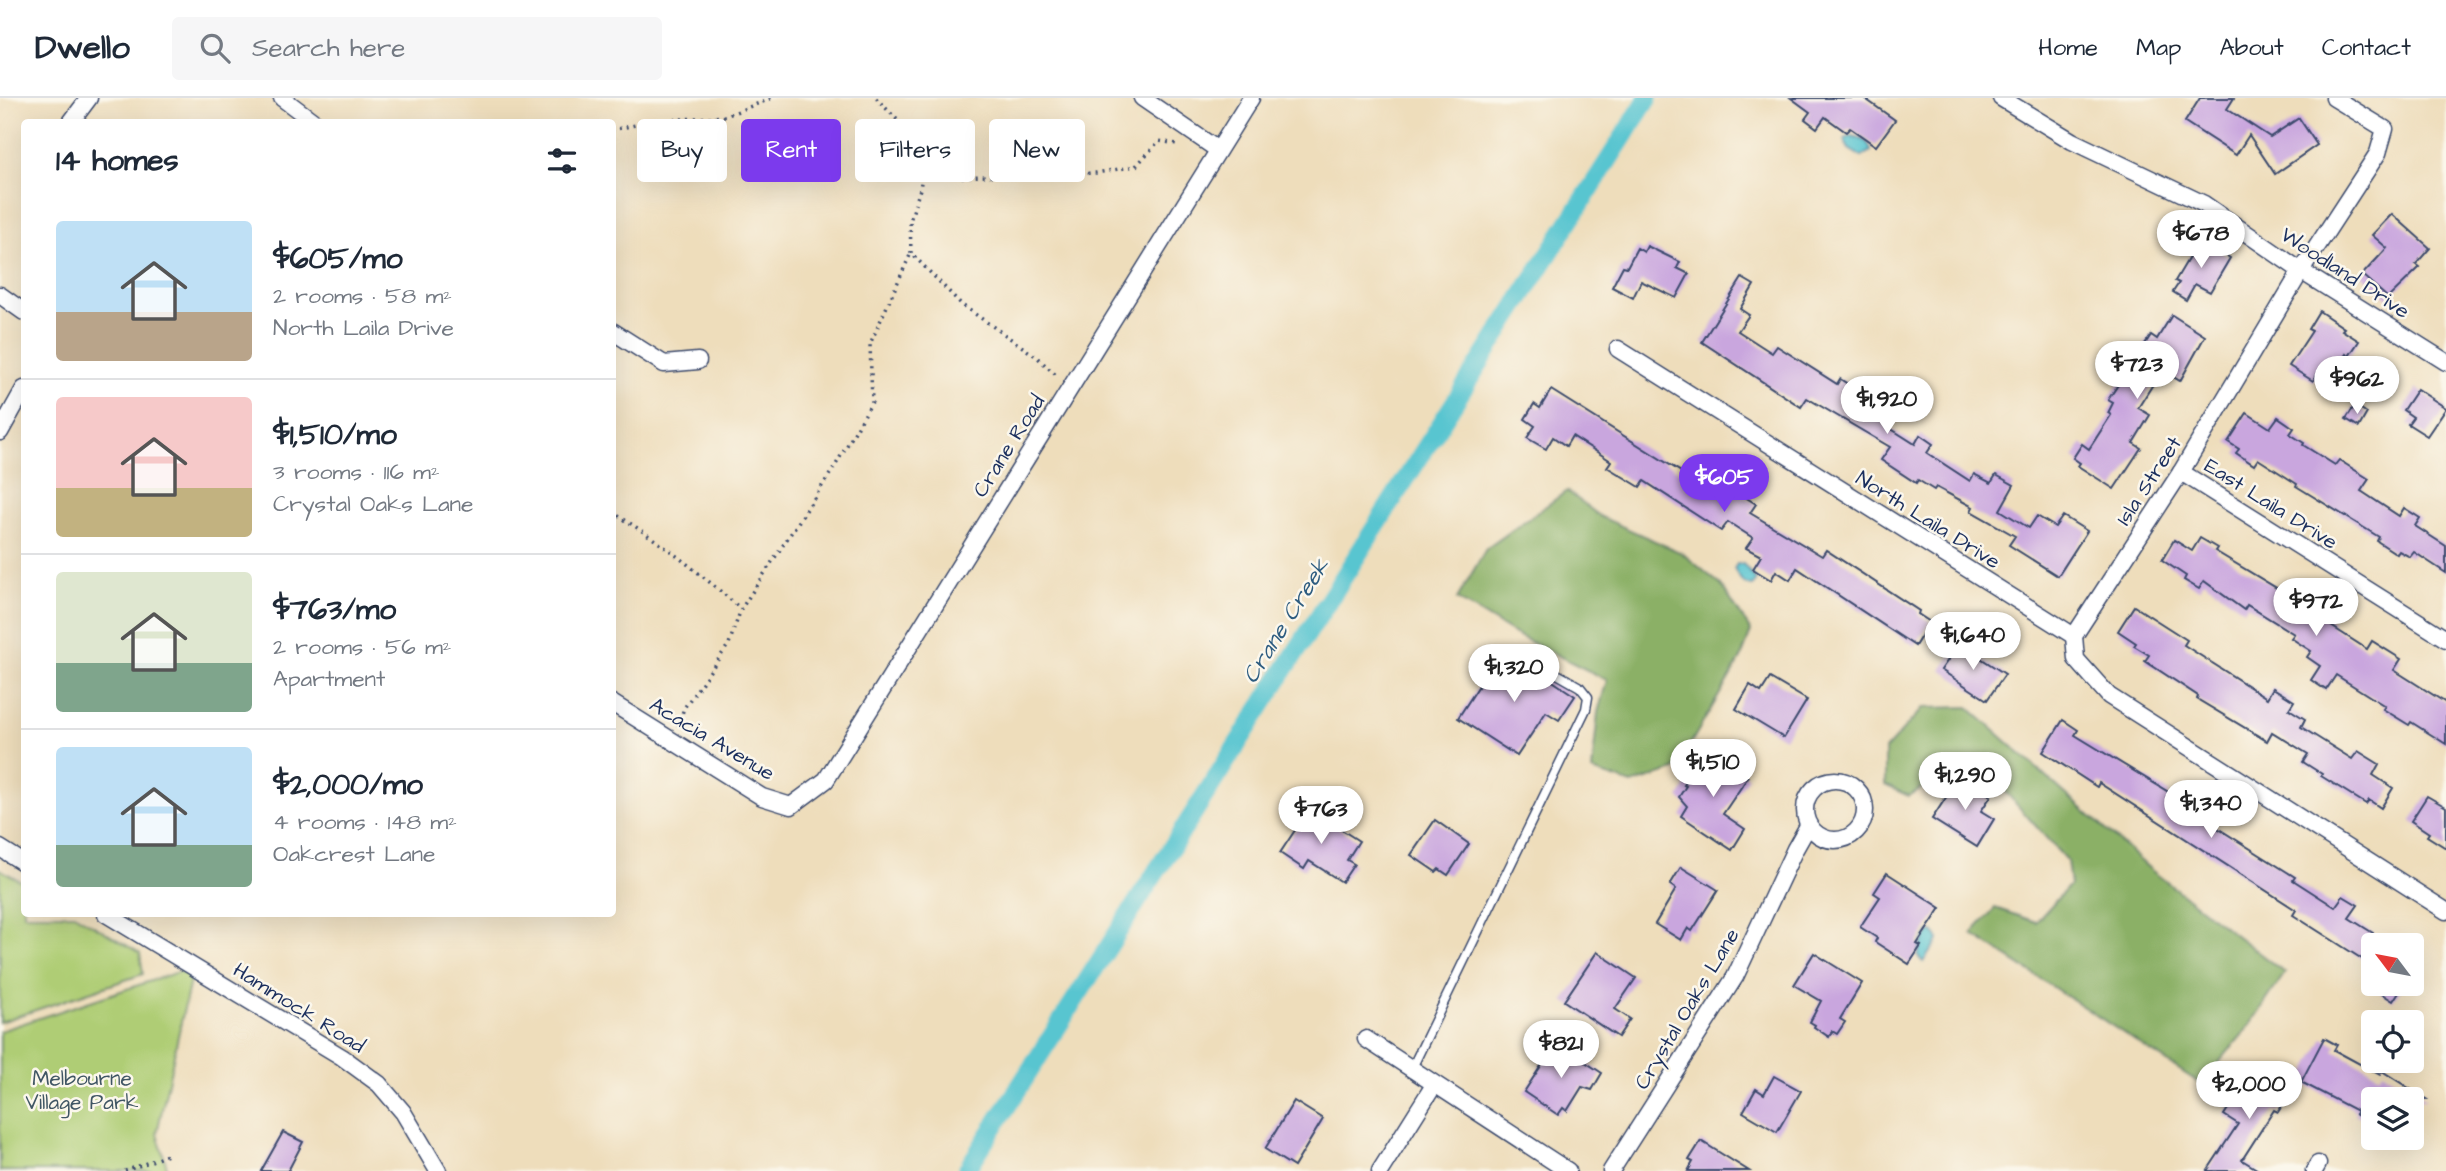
<!DOCTYPE html>
<meta charset="utf-8">
<style>
body{margin:0;font-family:"Architects Daughter",sans-serif;background:#f6f6f7;color:#1f2937;height:100vh;display:flex;flex-direction:column;font-size:26px;white-space:nowrap}
*{box-sizing:border-box;margin:0}
p{font-size:23px;color:#747a83}
.icon{flex:none;width:38px;height:38px;fill:none;stroke:currentColor;stroke-width:2;stroke-linecap:round;stroke-linejoin:round}
.map{position:relative;flex:1;overflow:hidden}
.panel{position:absolute;left:21px;top:21px;width:595px;height:798px;display:flex;flex-direction:column;background:#fff;border-radius:7px;box-shadow:0 7px 28px #0002}
.panel>*{flex:none}
.banner{position:absolute;left:637px;top:21px;width:665px;height:63px;display:flex;gap:14px}
.needle{width:46px;rotate:302deg}
.controls{position:absolute;left:2361px;top:835px;display:grid;gap:14px}
.controls a{display:grid;place-items:center;width:63px;height:63px;border-radius:7px;background:#fff;box-shadow:0 7px 28px #0002;font-size:35px}
.price{position:absolute;translate:-50% -60px;padding:0 16px;border-radius:24px;background:#fff;color:#222;font-size:23px;line-height:46px;filter:drop-shadow(0 2px 4px #0008)}
.price::after{content:'';position:absolute;left:50%;top:42px;width:21px;height:16px;margin-left:-10px;background:inherit;clip-path:polygon(0 0,100% 0,50% 100%)}
.price.active{background:#7c3aed;color:#fff}
ul{padding:0;list-style:none}
li{display:flex;align-items:center;gap:21px;height:175px;padding:0 35px}
li+li{border-top:2px solid #e0e1e3}
li span{display:grid;place-items:center;flex:none;width:196px;height:140px;border-radius:7px;color:#555}
li>.icon{margin-inline-start:auto}
span .icon{width:84px;height:84px;fill:#fffc;stroke-width:1}
li b{font-size:30px}
h2{display:flex;justify-content:space-between;align-items:center;height:84px;padding:0 35px;font-size:30px}
.pill{padding:0 24px;border-radius:7px;background:#fff;box-shadow:0 7px 28px #0002;font-size:24px;line-height:63px}
.pill.active{background:#7c3aed;color:#fff}
header{display:flex;align-items:center;gap:42px;box-sizing:border-box;height:98px;padding:0 35px;background:#fff;border-bottom:2px solid #e0e1e3}
header strong{font-size:33px}
nav{display:flex;gap:38px;margin-inline-start:auto;font-size:24px}
.search{width:490px;height:63px;background:#f6f6f7;display:flex;align-items:center;gap:18px;box-sizing:border-box;padding:0 24px;border-radius:7px;color:#747a83;font-size:26px}
.map>svg:first-child{display:block}
</style>
<header>
<strong>Dwello</strong>
<div class="search"><svg class="icon" aria-label="search" viewBox="0 0 24 24"><circle cx="10" cy="10" r="6"/><path d="M15 15l6 6"/></svg>Search here</div>
<nav><a>Home</a><a>Map</a><a>About</a><a>Contact</a></nav>
</header>
<div class="map">
<svg width="2446" height="1073" viewBox="0 0 2446 1073">
<rect width="100%" height="100%" fill="#fbf7ec"/>
<filter id="ink" filterUnits="userSpaceOnUse"><feTurbulence type="fractalNoise" baseFrequency=".0143" numOctaves="2"/><feDisplacementMap in="SourceGraphic" scale="14" xChannelSelector="R" yChannelSelector="G"/><feConvolveMatrix kernelMatrix="1 2 1 2 8 2 1 2 1" color-interpolation-filters="sRGB"/></filter>
<filter id="wash" filterUnits="userSpaceOnUse"><feTurbulence type="fractalNoise" baseFrequency=".00686" numOctaves="4" result="noise"/><feDisplacementMap in="SourceGraphic" scale="28" xChannelSelector="R" yChannelSelector="G"/><feGaussianBlur stdDeviation="1.57" result="paint"/><feColorMatrix in="noise" values="0 0 0 0 0 0 0 0 0 0 0 0 0 0 0 0 0 1.4 0 .05"/><feComposite in="paint" operator="in"/></filter>
<g filter="url(#wash)">
<rect width="100%" height="100%" fill="#edb"/>
<g fill="#afcd74" stroke="#657e69" stroke-width="2">
<polygon points="0,771 24,785 24,816 74,816 140,855 143,876 0,924"/>
<polygon points="193,869 157,1035 168,1073 0,1073 0,933"/>
</g>
<g fill="#8bb066" stroke="#537062" stroke-width="2">
<polygon points="1567,393 1601,419 1682,455 1721,487 1751,533 1741,560 1675,672 1632,686 1592,673 1598,614 1607,582 1515,536 1457,501 1486,451"/>
<polygon points="1968,609 2151,772 2285,875 2248,930 2201,986 1972,836 1995,810 2036,824 2070,787 2067,763 1993,680 1971,666 1949,672 1909,698 1885,687 1885,652 1923,610"/>
</g>
<g fill="#58c5d0" stroke="#3a7a97" stroke-width="2">
<path d="M1850,38C1859,39 1870,43 1871,53L1862,59L1849,51L1844,42Z"/>
<path d="M1737,466H1743L1755,481L1756,483L1753,488C1743,488 1739,479 1734,471Z"/>
<path d="M1930,834H1933L1939,841L1923,864L1918,859C1919,850 1924,841 1930,834Z"/>
</g>
<g fill="none" stroke-linecap="round" stroke-linejoin="round">
<polyline stroke="#58c5d0" stroke-width="19" points="966,1073 1648,0"/>
</g>
<g id="blocks">
<g fill="#c9a6de">
<polygon points="1791,0 1864,0 1895,22 1876,48 1850,30 1846,34 1825,19 1817,30 1805,21 1810,14"/>
<polygon points="2200,0 2234,0 2227,11 2270,39 2299,20 2317,47 2275,76 2249,37 2236,57 2185,24"/>
<polygon points="2392,116 2430,150 2416,166 2420,169 2388,200 2362,177 2387,150 2372,137"/>
<polygon points="2200,141 2230,160 2210,194 2195,186 2186,202 2173,194 2179,185 2175,183"/>
<polygon points="1647,148 1680,164 1677,170 1689,176 1676,200 1641,183 1633,200 1612,189 1623,168 1627,169 1637,150 1644,154"/>
<polygon points="1742,180 1754,187 1740,211 1749,217 1738,233 1772,255 1777,248 1837,286 1840,281 1892,315 1885,327 1915,346 1920,337 1933,346 1927,355 1970,383 1974,376 1991,385 1996,377 2014,387 2000,412 2029,430 2037,418 2055,429 2063,418 2087,433 2058,478 2009,447 2015,438 1971,413 1973,409 1936,389 1934,392 1918,382 1916,385 1881,362 1890,349 1807,300 1801,309 1702,244"/>
<polygon points="2319,213 2344,230 2342,232 2359,243 2349,258 2346,256 2334,275 2323,268 2313,283 2289,268 2312,233 2308,231"/>
<polygon points="2172,217 2205,238 2180,283 2162,272 2138,310 2150,317 2133,345 2141,350 2114,391 2078,368 2080,365 2073,360 2082,346 2089,351 2111,317 2108,315 2113,305 2108,302 2151,237 2157,241"/>
<polygon points="2417,291 2446,310 2427,338 2408,326 2413,319 2403,312"/>
<polygon points="1551,292 1694,382 1701,371 1756,406 1750,415 1822,458 1826,452 1919,513 1918,516 1930,524 1915,548 1797,470 1790,482 1776,473 1771,482 1753,471 1761,458 1746,450 1753,440 1728,424 1721,433 1644,383 1640,389 1607,369 1611,363 1572,338 1566,348 1553,339 1546,351 1527,340 1535,328 1525,321 1534,306 1540,310"/>
<polygon points="2355,307 2367,315 2359,329 2346,321"/>
<polygon points="2247,315 2270,330 2278,319 2294,330 2290,336 2304,345 2303,347 2335,367 2339,362 2369,381 2361,393 2399,418 2404,410 2420,420 2415,428 2446,448 2446,475 2414,454 2410,459 2399,453 2397,456 2377,443 2379,439 2296,388 2297,386 2258,361 2254,367 2236,355 2239,351 2228,344"/>
<polygon points="2200,440 2217,450 2215,453 2333,524 2331,528 2367,551 2372,543 2401,561 2394,572 2446,605 2446,646 2411,624 2409,627 2383,611 2385,608 2336,577 2326,592 2311,582 2320,568 2307,559 2311,553 2291,540 2294,536 2247,507 2244,512 2204,483 2199,491 2184,482 2186,478 2162,462 2174,442 2192,453"/>
<polygon points="2134,508 2187,542 2184,547 2267,600 2273,590 2294,603 2289,611 2305,621 2301,629 2352,661 2358,653 2379,666 2373,677 2393,690 2381,710 2369,702 2366,706 2321,678 2322,676 2303,664 2308,656 2272,634 2267,643 2197,601 2198,598 2145,563 2149,557 2134,548 2136,545 2118,533"/>
<polygon points="1959,546 2005,576 1987,602 1941,572"/>
<polygon points="1500,555 1530,574 1533,570 1575,598 1559,622 1546,614 1517,658 1458,620"/>
<polygon points="1770,580 1807,602 1784,640 1736,611 1750,587 1761,594"/>
<polygon points="2063,622 2078,632 2075,637 2170,695 2167,698 2295,779 2293,782 2335,809 2343,798 2358,807 2349,820 2373,835 2373,868 2293,817 2296,812 2099,685 2097,689 2043,654"/>
<polygon points="1706,652 1748,679 1723,716 1745,731 1732,752 1681,718 1687,708 1679,699 1686,688 1684,687"/>
<polygon points="1960,678 1991,698 1981,713 1994,721 1977,749 1932,721"/>
<polygon points="2427,698 2446,709 2446,750 2427,738 2429,735 2411,723"/>
<polygon points="1309,711 1359,743 1347,762 1354,766 1342,784 1309,763 1304,771 1280,755"/>
<polygon points="1435,722 1469,746 1448,777 1439,771 1436,774 1411,757"/>
<polygon points="1681,769 1718,792 1692,833 1688,830 1681,842 1655,826 1676,791 1670,787"/>
<polygon points="1887,775 1941,810 1917,846 1921,848 1909,866 1875,844 1877,840 1860,829 1880,799 1874,795"/>
<polygon points="1597,854 1636,880 1615,911 1630,921 1618,939 1564,903"/>
<polygon points="1814,855 1862,885 1840,921 1845,924 1837,936 1832,933 1829,939 1814,929 1815,927 1810,924 1821,903 1794,887"/>
<polygon points="2366,886 2404,886 2393,903"/>
<polygon points="2324,940 2337,947 2334,952 2380,977 2382,973 2426,1001 2373,1001 2373,1027 2355,1016 2357,1013 2301,984"/>
<polygon points="1556,945 1602,975 1592,992 1582,989 1567,1013 1563,1010 1558,1017 1524,994"/>
<polygon points="2253,972 2290,995 2278,1014 2274,1012 2242,1062 2260,1073 2207,1073 2238,1026 2224,1017"/>
<polygon points="1774,978 1801,993 1777,1034 1743,1014 1756,991 1764,996"/>
<polygon points="1294,1003 1323,1021 1294,1069 1265,1051"/>
<polygon points="283,1034 303,1044 288,1073 261,1073"/>
<polygon points="1701,1043 1749,1073 1688,1073 1693,1064 1689,1062"/>
</g>
</g>
</g>
<g filter="url(#ink)">
<use href="#blocks" fill-opacity="0" stroke="#3b496c" stroke-width="2"/>
<g fill="none" stroke-linecap="round" stroke-linejoin="round">
<g stroke="#3b496c" stroke-width="11">
<polyline id="lane" points="1411,972 1586,611 1588,599 1580,589 1545,569"/>
</g>
<g stroke="#3b496c" stroke-width="19">
<g id="street">
<polyline points="282,0 314,24"/>
<polyline points="1142,0 1218,52"/>
<polyline points="2001,0 2072,43 2204,106 2301,173 2446,264"/>
<polyline points="71,24 89,0"/>
<polyline points="0,197 24,214"/>
<polyline points="612,233 664,266 698,263"/>
<polyline points="1618,251 2074,538"/>
<polyline points="0,334 24,291"/>
<polyline points="2181,374 2446,541"/>
<polyline points="2074,538 2181,374 2301,173 2378,55 2385,31 2334,0"/>
<polyline points="2074,538 2076,561 2109,598 2446,813"/>
<polyline points="612,605 762,699 791,708 826,682 1251,0"/>
<circle cx="1835" cy="712" r="30"/>
<polyline points="0,750 24,765"/>
<polyline points="106,816 342,959 379,986 403,1014 438,1073"/>
<polyline points="1366,941 1568,1073"/>
<polyline points="1380,1073 1434,987"/>
<polyline points="1611,1073 1735,879 1795,751 1808,728"/>
<polyline points="2314,1073 2318,1066"/>
</g>
</g>
<g stroke="#3b496c" stroke-width="3.5" stroke-dasharray="2 5" stroke-linecap="butt">
<polyline points="876,0 953,79 1096,75 1136,68 1159,43 1177,46"/>
<polyline points="612,32 654,23 725,18 773,0"/>
<polyline points="926,50 920,91 910,123 911,155 962,207 1037,259 1058,279"/>
<path d="M612,414C659,442 700,475 741,511"/>
<polyline points="678,628 684,610 729,546 741,511 834,370 872,304 870,246 911,155"/>
<polyline points="125,1073 170,1056"/>
</g>
<use href="#lane" stroke="#fff" stroke-width="8"/>
<use href="#street" stroke="#fff" stroke-width="16"/>
</g>
</g>
<g text-anchor="middle" dominant-baseline="central" stroke-width="5" stroke-linejoin="round" paint-order="stroke">
<g font-size="21" fill="#1b2f5e" stroke="#fbf7ec">
<text transform="translate(2345 175) rotate(33)">Woodland Drive</text>
<text transform="translate(1009 348) rotate(-58)">Crane Road</text>
<text transform="translate(2149 383) rotate(-57)">Isla Street</text>
<text transform="translate(2271 406) rotate(32)">East Laila Drive</text>
<text transform="translate(1928 422) rotate(32)">North Laila Drive</text>
<text transform="translate(712 641) rotate(31)">Acacia Avenue</text>
<text transform="translate(299 910) rotate(32)">Hammock Road</text>
<text transform="translate(1687 911) rotate(-59)">Crystal Oaks Lane</text>
</g>
<g font-size="21" fill="#405664" stroke="#fbf7ec">
<text x="82" y="980">Melbourne<tspan x="82" dy="24">Village Park</tspan></text>
</g>
<g font-size="23" font-style="italic" fill="#2d5c80" stroke="#fbf7ec">
<text transform="translate(1286 523) rotate(-58)">Crane Creek</text>
</g>
</g>
</svg>
<div class="controls">
<a><svg class="needle" viewBox="-14 -14 28 28"><path d="M0-13l5 13h-10z" fill="#e53935"/><path d="M0 13l5-13h-10z" fill="#747a83"/></svg></a>
<a><svg class="icon" aria-label="locate" viewBox="0 0 24 24"><circle cx="12" cy="12" r="6"/><path d="M12 2v4M12 18v4M2 12h4M18 12h4"/></svg></a>
<a><svg class="icon" aria-label="layers" viewBox="0 0 24 24"><path d="M12 4l9 5-9 5-9-5zM3 14l9 5 9-5"/></svg></a>
</div>
<b class="price" style="left:2201px;top:172px">$678</b>
<b class="price" style="left:2137px;top:303px">$723</b>
<b class="price" style="left:2357px;top:318px">$962</b>
<b class="price" style="left:1887px;top:338px">$1,920</b>
<b class="price active" style="left:1724px;top:416px">$605</b>
<b class="price" style="left:2316px;top:540px">$972</b>
<b class="price" style="left:1973px;top:574px">$1,640</b>
<b class="price" style="left:1514px;top:606px">$1,320</b>
<b class="price" style="left:1713px;top:701px">$1,510</b>
<b class="price" style="left:1965px;top:714px">$1,290</b>
<b class="price" style="left:2211px;top:742px">$1,340</b>
<b class="price" style="left:1321px;top:748px">$763</b>
<b class="price" style="left:1561px;top:982px">$821</b>
<b class="price" style="left:2249px;top:1023px">$2,000</b>
<div class="banner">
<a class="pill">Buy</a>
<a class="pill active">Rent</a>
<a class="pill">Filters</a>
<a class="pill">New</a>
</div>
<section class="panel">
<h2>14 homes<svg class="icon" aria-label="filters" viewBox="0 0 24 24"><path d="M4 7h16M4 17h16"/><circle cx="9" cy="7" r="2"/><circle cx="15" cy="17" r="2"/></svg></h2>
<ul>
<li><span style="background:linear-gradient(#bfe0f5 65%,#b9a48a 0)"><svg class="icon" aria-label="home" viewBox="0 0 24 24"><path d="M3 11l9-7 9 7M6 9v11h12V9"/></svg></span><div><b>$605/mo</b><p>2 rooms · 58 m²</p><p>North Laila Drive</p></div></li>
<li><span style="background:linear-gradient(#f6c9c9 65%,#c2b280 0)"><svg class="icon" aria-label="home" viewBox="0 0 24 24"><path d="M3 11l9-7 9 7M6 9v11h12V9"/></svg></span><div><b>$1,510/mo</b><p>3 rooms · 116 m²</p><p>Crystal Oaks Lane</p></div></li>
<li><span style="background:linear-gradient(#dfe7d0 65%,#7fa58c 0)"><svg class="icon" aria-label="home" viewBox="0 0 24 24"><path d="M3 11l9-7 9 7M6 9v11h12V9"/></svg></span><div><b>$763/mo</b><p>2 rooms · 56 m²</p><p>Apartment</p></div></li>
<li><span style="background:linear-gradient(#bfe0f5 70%,#7fa58c 0)"><svg class="icon" aria-label="home" viewBox="0 0 24 24"><path d="M3 11l9-7 9 7M6 9v11h12V9"/></svg></span><div><b>$2,000/mo</b><p>4 rooms · 148 m²</p><p>Oakcrest Lane</p></div></li>
</ul>
</section>
</div>
